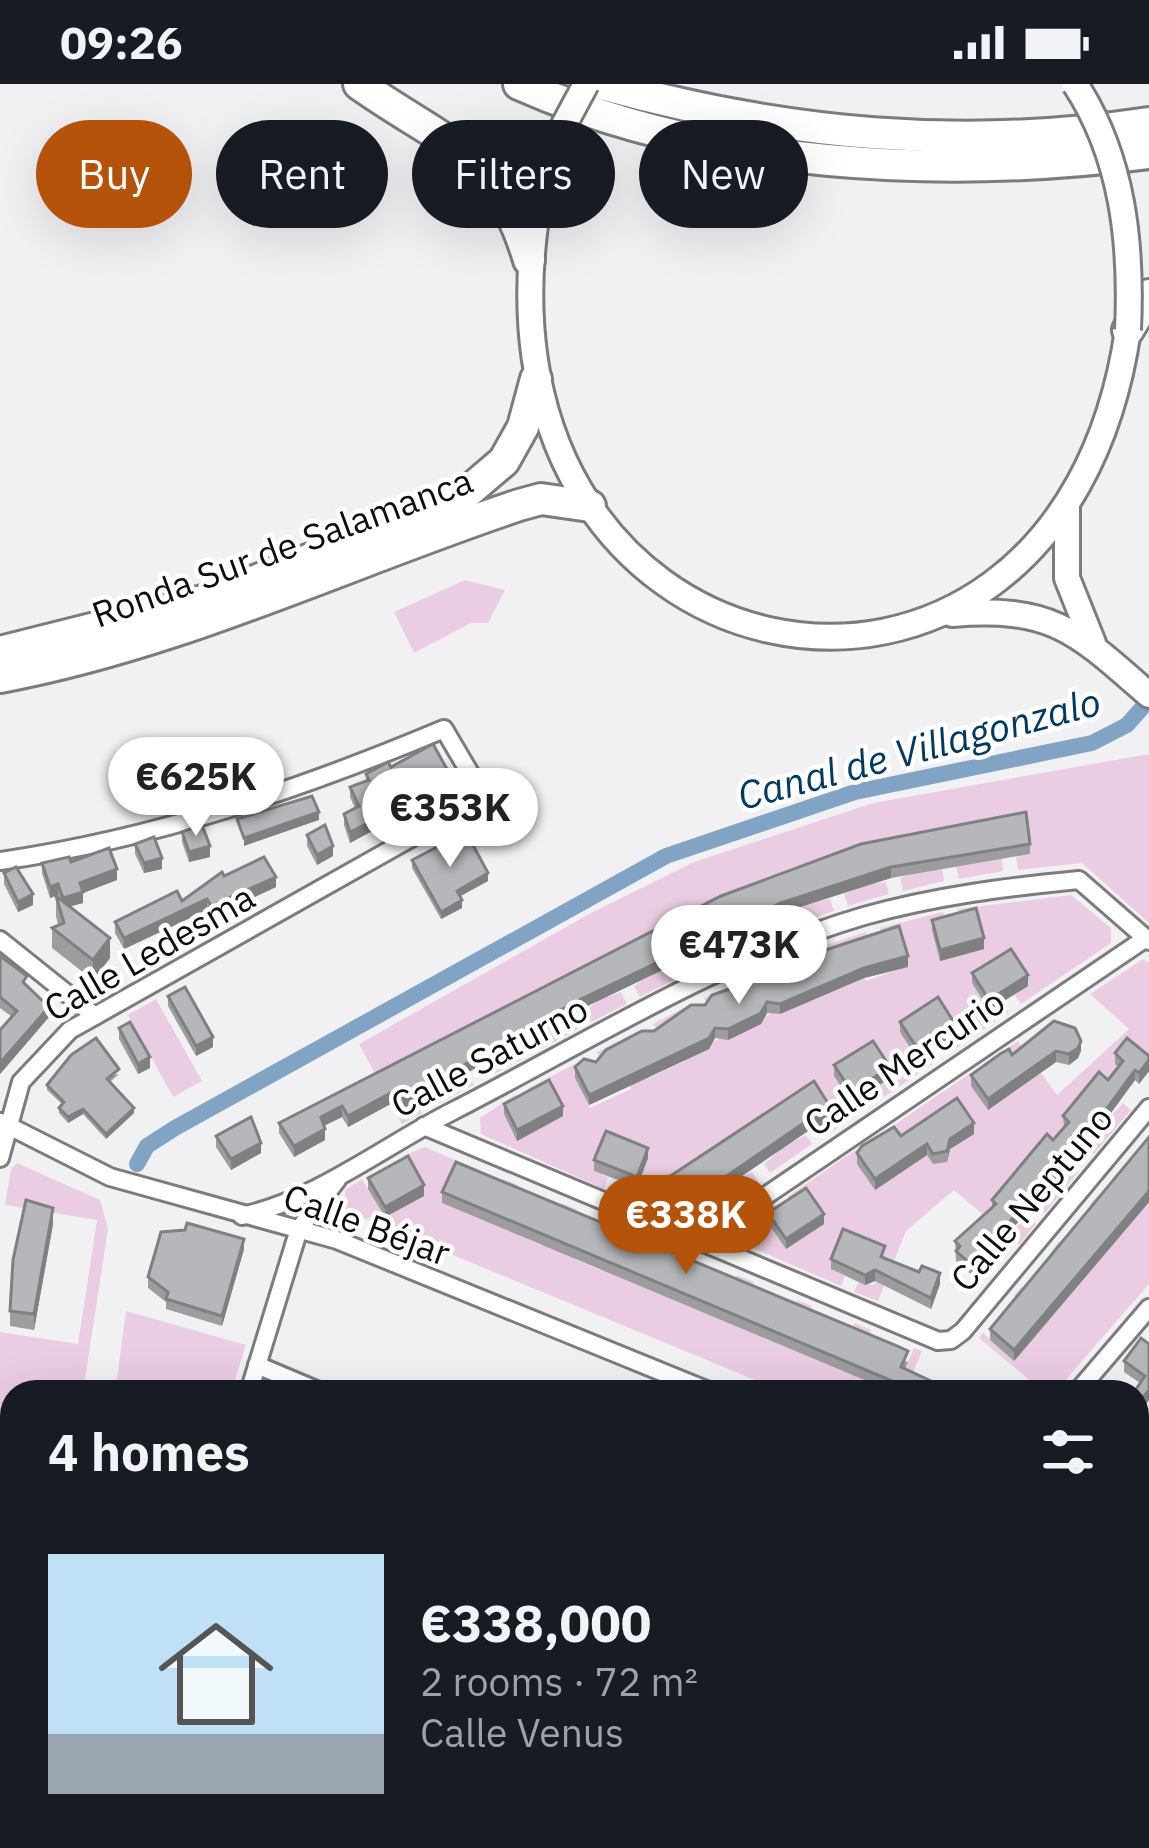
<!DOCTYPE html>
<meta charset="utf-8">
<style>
body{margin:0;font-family:"IBM Plex Sans",sans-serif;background:#242831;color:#f1f3f6;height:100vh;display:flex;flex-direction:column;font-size:45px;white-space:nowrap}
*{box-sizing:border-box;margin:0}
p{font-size:39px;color:#9ea1a6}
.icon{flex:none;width:66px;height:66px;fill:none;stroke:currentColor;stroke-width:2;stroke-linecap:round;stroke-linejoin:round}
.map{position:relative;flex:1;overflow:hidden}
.details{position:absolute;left:0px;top:1296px;width:1149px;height:468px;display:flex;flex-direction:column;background:#171b24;border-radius:36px 36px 0 0;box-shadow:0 12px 48px #0002}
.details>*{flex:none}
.top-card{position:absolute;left:36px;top:36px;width:1077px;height:108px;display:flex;gap:24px}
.price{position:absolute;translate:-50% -102px;padding:0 27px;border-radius:42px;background:#fff;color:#222;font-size:39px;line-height:78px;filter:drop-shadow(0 3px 6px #0008)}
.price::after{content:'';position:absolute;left:50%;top:72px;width:36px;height:27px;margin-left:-18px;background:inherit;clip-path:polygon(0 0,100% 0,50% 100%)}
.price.active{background:#b45309;color:#fff}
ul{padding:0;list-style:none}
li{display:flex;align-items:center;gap:36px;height:300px;padding:0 48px}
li+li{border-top:3px solid #363941}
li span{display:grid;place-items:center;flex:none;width:336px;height:240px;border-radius:0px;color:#555}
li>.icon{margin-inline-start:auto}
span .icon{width:144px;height:144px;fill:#fffc;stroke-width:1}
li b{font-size:51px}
h2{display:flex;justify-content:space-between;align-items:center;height:144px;padding:0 48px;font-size:51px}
.chip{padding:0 42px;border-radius:54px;background:#171b24;box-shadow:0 12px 48px #0002;font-size:42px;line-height:108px}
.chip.active{background:#b45309;color:#fff}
.status{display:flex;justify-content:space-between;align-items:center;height:84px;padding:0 60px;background:#171b24;direction:ltr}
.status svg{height:33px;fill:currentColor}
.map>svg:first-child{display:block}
</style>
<div class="status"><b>09:26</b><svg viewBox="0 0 49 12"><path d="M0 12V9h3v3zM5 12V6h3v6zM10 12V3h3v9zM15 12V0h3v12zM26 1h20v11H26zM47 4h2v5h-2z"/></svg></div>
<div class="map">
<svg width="1149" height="1764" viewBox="0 0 1149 1764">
<rect width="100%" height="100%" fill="#f1f1f4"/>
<g fill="#ebcde3">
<polygon points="465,496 505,506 488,539 471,539 414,569 394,528"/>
<polygon points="1149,670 1149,839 1082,779 1018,786 1016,773 1030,770 987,775 1002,775 1003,787 959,795 956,782 970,779 928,786 942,784 944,797 903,807 900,794 913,790 864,770 872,800 886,798 889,810 848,822 844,810 857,805 847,775 807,789 816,818 830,815 834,827 794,841 789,829 802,823 790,794 751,810 762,839 776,834 780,846 742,863 737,851 749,844 710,862 724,857 729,869 690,888 684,876 697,869 656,884 659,888 672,882 678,894 640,913 634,902 646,894 632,867 596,889 608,913 621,908 627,920 591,938 584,927 596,919 582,892 544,912 559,940 572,934 578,945 539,966 532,955 544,947 529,920 492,940 507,968 520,962 526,973 486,994 480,983 492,976 478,948 455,996 468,990 474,1001 434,1022 428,1011 440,1003 403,1024 416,1017 422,1029 402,1040 359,960 591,829 694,778 873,719"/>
<polygon points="1071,811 1111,844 1111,859 1021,920 1015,911 1028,901 973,899 989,926 1003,919 1009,928 949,969 942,960 950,954 900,948 917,974 930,967 937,977 884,1013 877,1003 890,994 835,991 851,1018 865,1011 871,1021 824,1053 818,1043 825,1040 776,1033 792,1058 806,1051 812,1060 770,1089 764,1080 776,1070 760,1045 721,1069 738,1095 752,1088 758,1097 718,1124 712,1115 724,1105 707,1080 669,1103 686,1130 699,1123 706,1132 693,1140 617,1111 621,1099 637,1103 594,1086 608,1093 604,1105 481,1050 480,1034 515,1011 520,1022 533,1015 527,1005 584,975 589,987 576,994 590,1024 631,1005 617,974 603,980 597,968 640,946 646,958 634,964 649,994 685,977 653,940 691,920 710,959 723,953 704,914 743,895 762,934 773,928 756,889 801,870 806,883 819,877 815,865 866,848 870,861 855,867 866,897 908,882 884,857 880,844 943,828 947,841 961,837 958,825"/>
<polygon points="1143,875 1149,879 1149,982 1123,987 1087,1014 1110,1033 1123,1019 1131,1026 1094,1070 1069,1048 1069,1080 1078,1088 1045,1129 1035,1121 1047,1106 1026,1088 992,1127 1014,1146 1026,1132 1036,1140 1019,1161 954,1106 906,1147 878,1217 854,1208 859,1197 874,1201 885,1173 837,1188 845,1192 841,1202 739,1158 741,1144 775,1121 786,1165 823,1141 787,1113 863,1061 874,1106 912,1081 875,1054 978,984 984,993 972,1002 988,1025 1000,1017 996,1010 1008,1002 1013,1008 1025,1000 1009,976 996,985 990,976 1018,957 1057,1011 1129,945 1090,910"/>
<polygon points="156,915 202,997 173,1013 128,931"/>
<polygon points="425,1063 460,1078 443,1119 484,1137 503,1095 518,1101 501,1143 542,1162 561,1119 577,1125 559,1168 600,1186 620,1143 636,1149 620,1184 659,1209 678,1167 694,1174 676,1216 718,1233 737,1191 754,1198 736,1239 778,1257 797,1216 812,1222 794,1263 836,1281 855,1239 871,1246 853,1289 895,1307 914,1264 922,1267 905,1308 784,1308 344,1126 345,1106 362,1095 385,1133 423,1111 403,1072"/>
<polygon points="17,1079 100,1116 108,1145 83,1308 12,1308 12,1552 0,1551 0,1248 78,1260 97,1136 5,1121 11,1085"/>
<polygon points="1098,1111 1130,1139 1149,1116 1149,1200 1055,1308 1044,1308 979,1254 983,1249 1014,1276 1045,1239 1014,1212 1021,1203 1053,1231 1084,1193 1052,1166 1059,1157 1091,1184 1122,1147 1090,1120"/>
<polygon points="126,1227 246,1261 231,1308 115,1308"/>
<polygon points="1137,1364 1149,1373 1149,1493 1137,1487"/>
<polygon points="12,1699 12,1752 51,1752 54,1764 5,1764 0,1722"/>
<polygon points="574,1752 652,1752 666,1764 574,1764 568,1759"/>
</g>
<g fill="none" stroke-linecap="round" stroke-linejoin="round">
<polyline stroke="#81a3c4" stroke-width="16" points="137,1080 147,1062 175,1044 666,772 855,708 1092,659 1127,641 1149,616"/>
<g stroke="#7c7c7f" stroke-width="22">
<g id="street">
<path d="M0,777C154,755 301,705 444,645L484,713L70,946L21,998L0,1074"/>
<polyline points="0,856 95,932"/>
<polyline points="1,1038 110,1093 337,1156 711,1308"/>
<polyline points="424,1042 938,1257 951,1256 963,1247 1149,1024"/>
<path d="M242,1132C318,1115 384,1062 453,1027C586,959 720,874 864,832C935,812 1007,803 1079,796L1149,857"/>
<polyline points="699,1157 1146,854"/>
<polyline points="257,1281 321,1308"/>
<polyline points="249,1308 299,1145 337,1096"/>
<polyline points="1077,1308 1149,1224"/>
<polyline points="1137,1342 1149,1351"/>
<polyline points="1137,1514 1149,1521"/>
<polyline points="0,1684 12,1680"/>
<polyline points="187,1764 188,1752"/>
<polyline points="355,1764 360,1752"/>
<polyline points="544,1764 553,1752"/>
<polyline points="703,1764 713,1752"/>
</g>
</g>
<g stroke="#7c7c7f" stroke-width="30">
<g id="primary">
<path d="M542,100C438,610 1058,731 1128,246"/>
<polyline points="1067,420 1067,494 1093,559"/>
<path d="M952,530C1053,522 1076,547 1149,611"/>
</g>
</g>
<g stroke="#7c7c7f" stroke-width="36">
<g id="highway">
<path d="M359,0C445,61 496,66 529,176"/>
<path d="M519,0C710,85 945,95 1149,69"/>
<path d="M602,0C784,51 962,67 1149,39"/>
<polyline points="1128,246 1149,211"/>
<polyline points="0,568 207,516 457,417 504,377 523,343 536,295"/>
<path d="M0,593C182,559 345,479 519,421L541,415L590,422"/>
</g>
</g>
<use href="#street" stroke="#fff" stroke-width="16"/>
<use href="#primary" stroke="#fff" stroke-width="24"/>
<use href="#highway" stroke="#fff" stroke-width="30"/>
<g stroke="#7c7c7f" stroke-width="30" stroke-linecap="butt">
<g id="primary-bridge">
<path d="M1075,0C1123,73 1132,160 1128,246"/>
<polyline points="542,100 557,54 586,0"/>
</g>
</g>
<use href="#primary-bridge" stroke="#fff" stroke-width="24"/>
</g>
<g fill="#9d9da0">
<polygon points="391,683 448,698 374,737 374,746 350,759 344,741 344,730 355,724 350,713 350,703 366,697 366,690"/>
<polygon points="182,748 210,773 189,778 182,758"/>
<polygon points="307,751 333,772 317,781 307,762"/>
<polygon points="135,760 162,785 144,789 135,770"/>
<polygon points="1030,760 1030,770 891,794 781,829 577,927 411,1021 403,1024 398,1016 348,1043 342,1033 324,1042 325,1056 294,1073 279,1049 279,1039 721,812"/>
<polygon points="412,776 488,797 460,812 462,824 441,835 412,784"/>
<polygon points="71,778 117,796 83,809 83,819 69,823 110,874 93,896 52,864 52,844 58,841 56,832 56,812 60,815 58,811 50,814 42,789 42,779"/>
<polygon points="4,789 33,821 18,828 4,800"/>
<polygon points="224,792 276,803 211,833 207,826 124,865 115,849 115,838 182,817"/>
<polygon points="932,836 984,865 940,877 932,846"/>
<polygon points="0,872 27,902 49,933 0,990 0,946 12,933 0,924"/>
<polygon points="908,883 864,894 780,930 767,929 761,940 728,956 715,954 709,965 589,1021 575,994 575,983 596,978 705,921"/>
<polygon points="972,889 1028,902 989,926 972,899"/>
<polygon points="168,912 213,963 196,972 168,922"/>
<polygon points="1054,937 1081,967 1078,974 1069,981 1056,978 988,1026 971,1002 971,991 1012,971"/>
<polygon points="900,938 955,950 917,975 900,948"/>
<polygon points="119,944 150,984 138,990 119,955"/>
<polygon points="1115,969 1149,972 1149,987 1139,1000 1135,996 1089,1059 1071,1074 1071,1082 1030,1123 974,1193 956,1177 955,1157 992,1124 992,1116 1064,1044 1063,1032 1108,996 1118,983 1115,980"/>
<polygon points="834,981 890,994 852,1019 834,992"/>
<polygon points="119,990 110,998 134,1029 106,1055 83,1030 68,1039 59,1029 59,1024 62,1020 47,1006 47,1001"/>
<polygon points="504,1020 563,1032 517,1057 504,1030"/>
<polygon points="831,1034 825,1041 811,1045 686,1130 669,1104 669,1093"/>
<polygon points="974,1050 950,1065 947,1078 933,1080 927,1071 875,1106 857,1080 857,1069 901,1052"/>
<polygon points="216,1052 261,1069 231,1086 216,1063"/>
<polygon points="1149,1053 1149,1118 1014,1277 990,1256 990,1245"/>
<polygon points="648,1074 637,1103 594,1087 594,1076"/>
<polygon points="368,1094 424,1112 385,1133 368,1105"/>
<polygon points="442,1108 908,1278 905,1285 955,1308 893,1308 442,1119"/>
<polygon points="768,1129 824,1140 786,1165 768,1139"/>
<polygon points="53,1140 34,1246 10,1242 10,1227"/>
<polygon points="244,1165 222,1242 166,1225 166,1218 148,1204 148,1193"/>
<polygon points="885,1172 884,1174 940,1200 931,1225 875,1197 865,1201 831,1185 831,1175"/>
<polygon points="1149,1260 1149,1316 1139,1329 1137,1327 1137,1308 1140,1299 1124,1288 1124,1277"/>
<polygon points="242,1752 267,1752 266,1763 247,1761 247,1755"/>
<polygon points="270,1752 329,1752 324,1764 291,1764 290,1760"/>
<polygon points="385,1752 457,1752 472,1764 395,1764 385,1759"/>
</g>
<g fill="#7f8082">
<polygon points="448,687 448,698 374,737 374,746 350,759 350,748 370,729"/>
<polygon points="319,728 319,736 244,762 244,754"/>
<polygon points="210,762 210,773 189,778 189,768"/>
<polygon points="333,762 333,772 317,781 317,771"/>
<polygon points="162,774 162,785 144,789 144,779"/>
<polygon points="891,783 891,794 781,829 577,927 403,1024 403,1014 577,917 781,819"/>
<polygon points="117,785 117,796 83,809 83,819 63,824 63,814 80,799"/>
<polygon points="488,789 488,797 457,814 457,807"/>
<polygon points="276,793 276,803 211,833 211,822"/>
<polygon points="58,800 58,811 50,814 50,803"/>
<polygon points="33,810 33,821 18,828 18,818"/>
<polygon points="207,815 207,826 124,865 124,854"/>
<polygon points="462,816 462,824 441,835 441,828"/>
<polygon points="110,854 110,874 93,896 93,876"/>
<polygon points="984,854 984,865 940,877 940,866"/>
<polygon points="908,872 908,883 864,894 780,930 780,920 864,884"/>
<polygon points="1028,891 1028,902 989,926 989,916"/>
<polygon points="767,918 767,929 761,940 728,956 728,945"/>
<polygon points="49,923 49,933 0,990 0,979"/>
<polygon points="955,940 955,950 917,975 917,964"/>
<polygon points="715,944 715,954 709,965 589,1021 589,1011"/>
<polygon points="213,953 213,963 196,972 196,962"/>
<polygon points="1081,957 1081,967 1078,974 1069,981 1069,970"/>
<polygon points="1056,967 1056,978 988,1026 988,1015"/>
<polygon points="150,973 150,984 138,990 138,980"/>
<polygon points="1149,976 1149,987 1139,1000 1139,989"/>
<polygon points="890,983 890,994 852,1019 852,1008"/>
<polygon points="1135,986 1135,996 1089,1059 1071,1074 1071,1082 1030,1123 974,1193 974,1183 1066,1067"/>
<polygon points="398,1005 398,1016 348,1043 348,1032"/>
<polygon points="342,1022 342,1033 321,1043 321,1033"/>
<polygon points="563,1022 563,1032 517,1057 517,1046"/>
<polygon points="134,1024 134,1029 106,1055 106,1050"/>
<polygon points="831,1024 831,1034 825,1041 811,1045 686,1130 686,1120 811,1034"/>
<polygon points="83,1025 83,1030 68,1039 68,1033"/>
<polygon points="974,1039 974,1050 950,1065 947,1078 950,1055"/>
<polygon points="325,1045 325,1056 294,1073 294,1062"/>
<polygon points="261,1059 261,1069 231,1086 231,1075"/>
<polygon points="927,1060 927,1071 875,1106 875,1095"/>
<polygon points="648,1064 648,1074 637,1103 637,1093"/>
<polygon points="424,1101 424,1112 385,1133 385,1123"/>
<polygon points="1149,1107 1149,1118 1014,1277 1014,1266"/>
<polygon points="53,1124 53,1140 34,1246 34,1230"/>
<polygon points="824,1130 824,1140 786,1165 786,1155"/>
<polygon points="244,1155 244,1165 222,1242 222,1232"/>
<polygon points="875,1186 875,1197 865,1201 865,1191"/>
<polygon points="940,1189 940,1200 931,1225 931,1214"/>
<polygon points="1149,1306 1149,1316 1139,1329 1139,1318"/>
</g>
<g fill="#b6b7ba" stroke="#7f8082" stroke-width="3">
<polygon points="433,660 448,687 370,729 374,736 350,748 344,730 359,722 350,703 369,696 366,690 388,678 391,683"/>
<polygon points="312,712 319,728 244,754 237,735"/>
<polygon points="1026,728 1030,760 891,783 781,819 577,917 411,1011 403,1014 398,1005 348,1032 342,1022 321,1033 325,1045 294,1062 279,1039 721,812 861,760"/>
<polygon points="202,741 210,762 189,768 182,748"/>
<polygon points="325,741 333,762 317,771 307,751"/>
<polygon points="466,748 488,789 457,807 462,816 441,828 412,776"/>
<polygon points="154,753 162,774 144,779 135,760"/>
<polygon points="109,764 117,785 80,799 83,808 63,814 58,800 50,803 42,779 69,773 71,778"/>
<polygon points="264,773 276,793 211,822 207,815 124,854 115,838 177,807 182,817 222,788 224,792"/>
<polygon points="16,783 33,810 18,818 4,789"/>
<polygon points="56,812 110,854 93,876 52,844 64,839"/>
<polygon points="976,824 984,854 940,866 932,836"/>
<polygon points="899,842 908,872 864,884 780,920 767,918 761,929 728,945 715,944 709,954 589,1011 575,983 584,975 596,978 606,966 642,947 654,947 691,921 705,921 712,911 757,896 764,886"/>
<polygon points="1011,865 1028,891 989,916 972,889"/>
<polygon points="0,872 27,892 23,898 49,923 0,979 0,946 17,927 0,913"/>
<polygon points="185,903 213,953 196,962 168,912"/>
<polygon points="938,913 955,940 917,964 900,938"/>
<polygon points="1054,937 1075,944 1081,957 1078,964 1069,970 1056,967 988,1015 971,991 1000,970 1009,965 1012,971"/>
<polygon points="130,938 150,973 138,980 119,944"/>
<polygon points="96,954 119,985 107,995 134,1024 106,1050 83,1025 68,1033 59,1024 64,1018 47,1001 71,971"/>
<polygon points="1127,954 1149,972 1149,976 1139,989 1135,986 1089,1049 1066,1067 1071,1071 1030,1112 974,1183 956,1167 960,1162 955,1157 996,1120 992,1116 1047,1050 1053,1056 1069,1038 1063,1032 1099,988 1108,996 1123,977 1115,969"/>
<polygon points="873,957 890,983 852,1008 834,981"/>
<polygon points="549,996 563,1022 517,1046 504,1020"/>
<polygon points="814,997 831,1024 825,1031 811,1034 686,1120 669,1093"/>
<polygon points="957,1014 974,1039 950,1055 947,1067 933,1070 927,1060 875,1095 857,1069 862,1062 894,1043 901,1052"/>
<polygon points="251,1033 261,1059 231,1075 216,1052"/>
<polygon points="606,1047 648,1064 637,1093 594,1076"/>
<polygon points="1149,1053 1149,1107 1014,1266 990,1245"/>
<polygon points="408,1072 424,1101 385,1123 368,1094"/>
<polygon points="456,1078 895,1261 908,1267 901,1283 955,1308 909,1308 909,1304 442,1108"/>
<polygon points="806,1104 824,1130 786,1155 768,1129"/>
<polygon points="26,1116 53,1124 34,1230 10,1227 13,1176"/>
<polygon points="187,1139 244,1155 222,1232 166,1215 168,1208 148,1193 161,1148 185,1146"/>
<polygon points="843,1145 885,1162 881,1173 919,1188 922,1182 940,1189 931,1214 875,1186 865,1191 831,1175"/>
<polygon points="1141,1254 1149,1260 1149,1306 1139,1318 1137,1316 1137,1308 1134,1308 1145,1292 1124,1277"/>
<polygon points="1015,1299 1014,1308 970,1308 969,1305"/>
<polygon points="0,1548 5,1549 1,1600 0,1600"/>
<polygon points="132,1752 157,1752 158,1764 127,1764"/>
<polygon points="291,1752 325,1752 320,1764 295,1764"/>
<polygon points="392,1752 457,1752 472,1764 433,1764 420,1759 418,1764 395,1764 399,1755"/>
</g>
<g text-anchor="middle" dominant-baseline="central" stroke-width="9" stroke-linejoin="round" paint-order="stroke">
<g font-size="36" fill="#0e0e0f" stroke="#fff">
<text transform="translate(282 463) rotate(-20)">Ronda Sur de Salamanca</text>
<text transform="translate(149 868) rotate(-30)">Calle Ledesma</text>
<text transform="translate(489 972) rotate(-28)">Calle Saturno</text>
<text transform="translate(904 978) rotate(-34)">Calle Mercurio</text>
<text transform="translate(1031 1114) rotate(-50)">Calle Neptuno</text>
<text transform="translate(367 1140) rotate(20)">Calle Béjar</text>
</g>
<g font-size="39" font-style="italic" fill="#003964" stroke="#fff">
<text transform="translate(919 664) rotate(-15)">Canal de Villagonzalo</text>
</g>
</g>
</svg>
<b class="price" style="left:196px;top:755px">€625K</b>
<b class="price" style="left:450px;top:786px">€353K</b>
<b class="price" style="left:739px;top:923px">€473K</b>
<b class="price active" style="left:686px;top:1193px">€338K</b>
<div class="top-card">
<a class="chip active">Buy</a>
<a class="chip">Rent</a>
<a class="chip">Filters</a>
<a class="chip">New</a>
</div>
<section class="details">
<h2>4 homes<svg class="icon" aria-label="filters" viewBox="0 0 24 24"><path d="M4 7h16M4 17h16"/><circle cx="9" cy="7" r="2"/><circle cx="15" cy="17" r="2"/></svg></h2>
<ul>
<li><span style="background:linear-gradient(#bfe0f5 75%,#9aa5b1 0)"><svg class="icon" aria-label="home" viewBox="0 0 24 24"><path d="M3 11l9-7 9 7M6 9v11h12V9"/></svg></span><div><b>€338,000</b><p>2 rooms · 72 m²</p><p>Calle Venus</p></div></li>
</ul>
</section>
</div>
